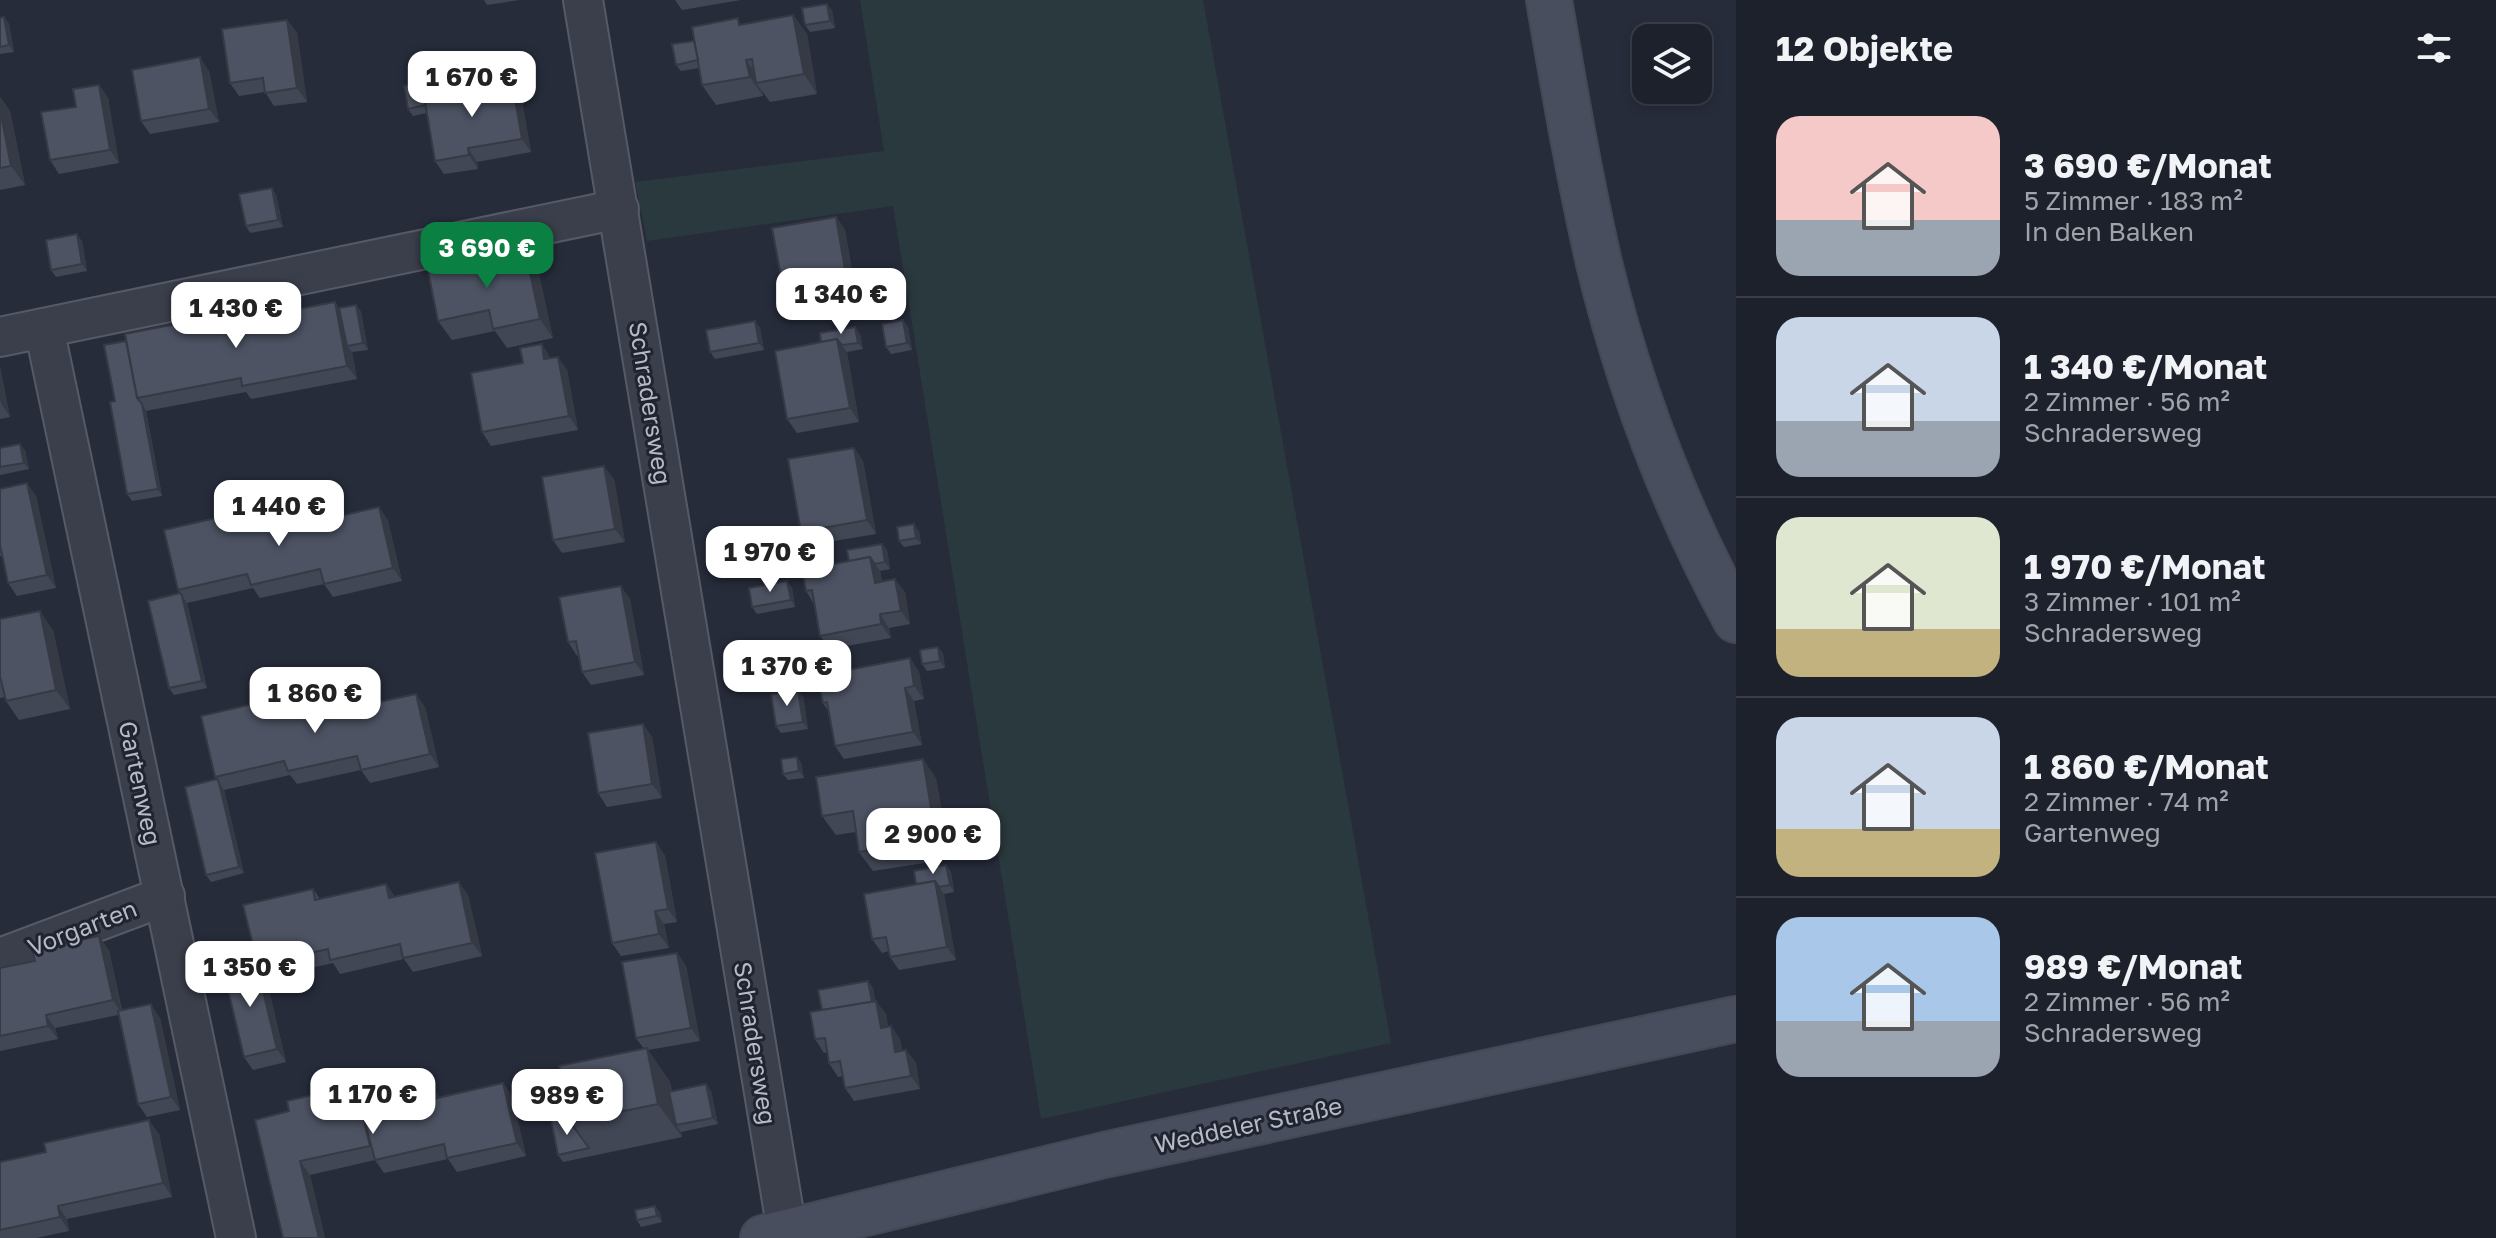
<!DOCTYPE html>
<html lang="de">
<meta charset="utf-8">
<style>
body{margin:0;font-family:"Golos Text",sans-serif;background:#2a2e38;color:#f1f3f6;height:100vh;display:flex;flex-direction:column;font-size:30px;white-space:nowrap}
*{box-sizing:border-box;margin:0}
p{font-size:26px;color:#a0a3a9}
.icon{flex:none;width:44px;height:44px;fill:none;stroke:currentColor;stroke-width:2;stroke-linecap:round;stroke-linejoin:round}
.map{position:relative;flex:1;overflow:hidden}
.sheet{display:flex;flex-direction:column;background:#1d212c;width:760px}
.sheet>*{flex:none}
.fabs{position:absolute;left:1632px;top:24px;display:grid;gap:16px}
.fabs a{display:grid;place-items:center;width:80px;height:80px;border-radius:16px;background:#1d212c;box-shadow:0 4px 12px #0003,0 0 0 2px #3b3e48;font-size:40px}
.price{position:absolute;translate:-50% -68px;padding:0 18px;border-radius:16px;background:#fff;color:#222;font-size:26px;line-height:52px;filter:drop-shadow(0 2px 4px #0008)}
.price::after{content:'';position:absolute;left:50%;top:48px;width:24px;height:18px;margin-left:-12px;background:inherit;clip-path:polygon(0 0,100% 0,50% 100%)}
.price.active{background:#0b8043;color:#fff}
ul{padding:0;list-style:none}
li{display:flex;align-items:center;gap:24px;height:200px;padding:0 40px}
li+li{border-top:2px solid #3b3e48}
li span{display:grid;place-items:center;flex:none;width:224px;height:160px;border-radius:24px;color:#555}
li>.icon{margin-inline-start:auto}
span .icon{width:96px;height:96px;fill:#fffc;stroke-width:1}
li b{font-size:34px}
h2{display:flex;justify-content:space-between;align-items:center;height:96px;padding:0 40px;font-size:34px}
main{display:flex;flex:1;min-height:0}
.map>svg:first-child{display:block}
</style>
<main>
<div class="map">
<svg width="1736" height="1238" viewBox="0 0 1736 1238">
<rect width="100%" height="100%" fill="#272c3b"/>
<polygon fill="#2a393d" points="860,0 1203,0 1391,1043 1041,1119 893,206 647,241 635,182 884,151"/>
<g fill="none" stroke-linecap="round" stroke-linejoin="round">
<g stroke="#555a66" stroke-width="42">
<g id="street">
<polyline points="583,0 784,1213 784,1234"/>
<polyline points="44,328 236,1238"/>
<polyline points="0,337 619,209"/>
<polyline points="0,958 165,896"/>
</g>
</g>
<g stroke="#434854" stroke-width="48">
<g id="secondary">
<path d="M1549,0C1564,88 1579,176 1599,263C1629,387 1675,508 1736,620"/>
<polyline points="763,1238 1104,1155 1736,1019"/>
</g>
</g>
<use href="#street" stroke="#3a3f4b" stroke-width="38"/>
<use href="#secondary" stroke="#494e5e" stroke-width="44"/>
</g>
<g fill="#424755">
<polygon points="484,0 520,0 487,5"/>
<polygon points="675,0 741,0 682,10"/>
<polygon points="832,10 835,28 810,32 805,25"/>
<polygon points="793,15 807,34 817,94 770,102 762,91 763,96 716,105 702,85 699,68 681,71 676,65 694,41 743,25"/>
<polygon points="4,17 9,24 14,52 0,54 0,18"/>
<polygon points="287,20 297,33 307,102 274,106 265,92 239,96 230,83"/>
<polygon points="209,71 219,122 150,134 141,121"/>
<polygon points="460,76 464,83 465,89 521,95 531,152 477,162 478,169 444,174 435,161 427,113 413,116 408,109"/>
<polygon points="99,85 108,98 119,163 59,174 50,160 76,107"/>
<polygon points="0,97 10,111 25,185 0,190"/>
<polygon points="272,188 276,195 283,227 250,233 246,226"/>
<polygon points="836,217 845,230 857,300 794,312 785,298"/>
<polygon points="82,241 87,271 56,277 51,270"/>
<polygon points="525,250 538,270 553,338 507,348 495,331 452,340 438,321"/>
<polygon points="335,302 339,308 356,305 361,312 368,350 352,352 357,379 251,399 246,392 146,411 162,496 132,501 127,494 115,401 126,341 228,314 234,321"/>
<polygon points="903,320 908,327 912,350 891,354 886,347"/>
<polygon points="755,321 760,328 764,350 715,359 710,352"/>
<polygon points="860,334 863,349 847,352 859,422 797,433 787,419 775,351"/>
<polygon points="551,358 567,370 578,430 491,446 482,432"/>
<polygon points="0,367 10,417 0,419"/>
<polygon points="20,444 25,451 29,469 0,475 0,448"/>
<polygon points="854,448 863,461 876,534 810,545 801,532"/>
<polygon points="614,479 625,542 562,553 553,540"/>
<polygon points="0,489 36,496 56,588 17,596 8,583 2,556 0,556"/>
<polygon points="379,507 388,521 402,581 333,597 324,584 260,598 253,588 187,603 207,688 174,695 169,688 180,593 178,590 240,524 315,522"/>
<polygon points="919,531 921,544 904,547 899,541"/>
<polygon points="882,544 887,550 890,569 880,571 882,582 905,592 910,624 889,628 891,638 830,649 820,636 814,604 806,591 849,561"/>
<polygon points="787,581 792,588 795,607 757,614 752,607"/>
<polygon points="630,599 644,675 591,685 582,672 579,655 577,656 568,642"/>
<polygon points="0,619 53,630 70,709 19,720 6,701 5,697 0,698"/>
<polygon points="938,647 943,654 945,668 927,671 922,664"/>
<polygon points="910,658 919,672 924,699 914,701 922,745 844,759 835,746 829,712 823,703"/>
<polygon points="803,696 808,729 781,733 776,726"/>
<polygon points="425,707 439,767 370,783 361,770 297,784 290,775 224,790 244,873 211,882 206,875 217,779 215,777 277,710"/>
<polygon points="643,724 652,737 662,798 607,807 598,793"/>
<polygon points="797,757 801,763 804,778 788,780 783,774"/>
<polygon points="936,778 950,859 873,871 859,852 856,832 836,835 822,816"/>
<polygon points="656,842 665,856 677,922 664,924 669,948 621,956 612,943"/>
<polygon points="946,865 951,872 954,892 944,894 956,960 899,970 890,957 889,951 882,953 872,939"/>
<polygon points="386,884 395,897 468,895 482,956 413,972 404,959 340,974 333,963 267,978 266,977 286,1062 253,1070 244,1057 256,962 313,889 320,899"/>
<polygon points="109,950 122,1010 160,1018 180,1110 147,1117 138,1104 118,1015 55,1028 58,1039 0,1051 0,968 35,961"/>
<polygon points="677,953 686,966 700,1041 648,1050 670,1082 672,1091 706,1084 711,1091 718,1124 681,1132 682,1137 563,1162 558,1155 569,1116 644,1049 636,1038"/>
<polygon points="868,981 873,988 875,1001 886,1014 888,1026 891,1026 900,1039 902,1050 906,1050 916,1063 920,1089 854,1101 845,1088 843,1076 838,1077 829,1063 827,1052 824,1053 815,1039 822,1010"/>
<polygon points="503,1083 512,1096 526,1156 457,1172 448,1159 384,1173 375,1160 310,1175 325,1238 283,1238 255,1120 365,1099 439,1097"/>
<polygon points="159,1134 172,1197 67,1219 69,1231 36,1238 0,1238 0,1162"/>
<polygon points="655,1206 660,1213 662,1222 641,1227 637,1220"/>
</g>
<g fill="#363a45">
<polygon points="827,4 832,10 835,28 830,21"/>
<polygon points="793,15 807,34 817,94 804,74"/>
<polygon points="4,17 9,24 14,52 9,45"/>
<polygon points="287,20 297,33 307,102 297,88"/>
<polygon points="200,57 209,71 219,122 209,109"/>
<polygon points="746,60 760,80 756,83 762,91 763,96 750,77"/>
<polygon points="460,76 464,83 468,104 463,97"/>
<polygon points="512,81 521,95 531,152 522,139"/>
<polygon points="99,85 108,98 119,163 110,150"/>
<polygon points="0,97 10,111 25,185 11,166 0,110"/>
<polygon points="468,148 477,162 478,169 469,155"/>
<polygon points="272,188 276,195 283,227 278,220"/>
<polygon points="836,217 845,230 857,300 848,287"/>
<polygon points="77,234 82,241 87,271 82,264"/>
<polygon points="525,250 538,270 553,338 540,319"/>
<polygon points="335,302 344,315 347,346 352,352 357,379 347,366"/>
<polygon points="356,305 361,312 368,350 363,343"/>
<polygon points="903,320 908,327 912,350 907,343"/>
<polygon points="755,321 760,328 764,350 759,343"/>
<polygon points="855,327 860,334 863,349 858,343"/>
<polygon points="837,339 847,352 859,422 850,408"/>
<polygon points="542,344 551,358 544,359"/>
<polygon points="558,357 567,370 578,430 569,416"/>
<polygon points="0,367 10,417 1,403 0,399"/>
<polygon points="142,404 146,411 162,496 158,489"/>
<polygon points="20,444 25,451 29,469 24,463"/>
<polygon points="854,448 863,461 876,534 867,520"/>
<polygon points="604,466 614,479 625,542 615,529"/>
<polygon points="27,483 36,496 56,588 47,575"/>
<polygon points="379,507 388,521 402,581 393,568"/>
<polygon points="306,509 315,522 310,523"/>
<polygon points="914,524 919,531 921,544 916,538"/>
<polygon points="882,544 887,550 890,569 885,562"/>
<polygon points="870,557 880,571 885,596 875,583"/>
<polygon points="895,579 905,592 910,624 901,611"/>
<polygon points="787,581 792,588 795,607 791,600"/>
<polygon points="621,586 630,599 644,675 635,662"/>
<polygon points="182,596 187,603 207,688 202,681"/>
<polygon points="40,611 53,630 70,709 56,690"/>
<polygon points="880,614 889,628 891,638 881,624"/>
<polygon points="938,647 943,654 945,668 940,661"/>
<polygon points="910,658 919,672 924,699 914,686"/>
<polygon points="905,688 914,701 922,745 913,732"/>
<polygon points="798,690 803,696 808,729 803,722"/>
<polygon points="416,694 425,707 439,767 430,754"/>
<polygon points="343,695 353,709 347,709"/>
<polygon points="643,724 652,737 662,798 652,784"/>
<polygon points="797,757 801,763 804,778 799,771"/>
<polygon points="923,759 936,778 950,859 936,839"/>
<polygon points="219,783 224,790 244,873 239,867"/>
<polygon points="656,842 665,856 677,922 668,909"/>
<polygon points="946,865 951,872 954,892 950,885"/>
<polygon points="935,881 944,894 956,960 947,947"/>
<polygon points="459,882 468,895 482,956 472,943"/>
<polygon points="386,884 395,897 389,898"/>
<polygon points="655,911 664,924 669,948 659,934"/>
<polygon points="99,936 109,950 122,1014 113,1000"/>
<polygon points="677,953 686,966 700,1041 691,1028"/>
<polygon points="258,965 266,977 286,1062 277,1049"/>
<polygon points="868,981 873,988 878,1015 873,1009"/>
<polygon points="876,1001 886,1014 890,1041 881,1028"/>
<polygon points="151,1004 160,1018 180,1110 171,1097"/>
<polygon points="46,1015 55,1028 58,1039 48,1026"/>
<polygon points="891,1026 900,1039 905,1065 895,1052"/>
<polygon points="647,1048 670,1082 679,1125 676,1125 681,1132 682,1137 658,1104"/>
<polygon points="906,1050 916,1063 920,1089 911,1076"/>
<polygon points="503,1083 512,1096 526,1156 517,1143"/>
<polygon points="430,1084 440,1098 433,1099"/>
<polygon points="706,1084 711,1091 718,1124 713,1118"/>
<polygon points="356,1085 365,1098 359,1100"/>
<polygon points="149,1120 159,1134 172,1197 163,1183"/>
<polygon points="300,1161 310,1175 325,1238 319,1238"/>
<polygon points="58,1206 67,1219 69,1231 60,1217"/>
<polygon points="655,1206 660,1213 662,1222 657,1216"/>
</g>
<g fill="#4d5363" stroke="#363a45" stroke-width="2">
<polygon points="827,4 830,21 805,25 802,8"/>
<polygon points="793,15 804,74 756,83 752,59 746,60 750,77 702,85 692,27 738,18 739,25"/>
<polygon points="4,17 9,45 0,47 0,18"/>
<polygon points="287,20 297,88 265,93 263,78 230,83 222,29"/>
<polygon points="694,41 698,60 676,65 672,44"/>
<polygon points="200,57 209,109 141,121 132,70"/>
<polygon points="460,76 462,90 424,96 425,105 408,109 404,86"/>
<polygon points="512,81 522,139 468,148 469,155 435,161 424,96"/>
<polygon points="99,85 110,150 50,160 41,112 76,107 73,89"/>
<polygon points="0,110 11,166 0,168"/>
<polygon points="272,188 278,220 246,226 239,194"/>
<polygon points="836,217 848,287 785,298 772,228"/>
<polygon points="77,234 82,264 51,270 46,240"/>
<polygon points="525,250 540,319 493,329 489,310 438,321 428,271"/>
<polygon points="335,302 347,366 242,386 241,378 137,398 125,334 228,314 230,322"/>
<polygon points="356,305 363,343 347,346 339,308"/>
<polygon points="903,320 907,343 886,347 882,324"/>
<polygon points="755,321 759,343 710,352 706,330"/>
<polygon points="855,327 858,343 842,345 837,339 821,342 820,333"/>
<polygon points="837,339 850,408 787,419 775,351"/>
<polygon points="126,341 137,398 142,404 158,489 127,494 110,402 115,401 104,345"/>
<polygon points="542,344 544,359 558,357 569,416 482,432 471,373 523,363 520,348"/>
<polygon points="20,444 24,463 0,467 0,448"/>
<polygon points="854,448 867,520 801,532 788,459"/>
<polygon points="604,466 615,529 553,540 542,477"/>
<polygon points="27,483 47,575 8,583 0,545 0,489"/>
<polygon points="379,507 393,568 324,584 320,569 251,585 247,574 178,590 164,530 233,514 237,525 306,509 310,523"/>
<polygon points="914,524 916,538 899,541 897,527"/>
<polygon points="882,544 885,562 875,564 870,557 849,561 847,550"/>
<polygon points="870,557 875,583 895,579 901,611 880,614 881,624 820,636 812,590 806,591 802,570"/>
<polygon points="787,581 791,600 752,607 749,588"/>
<polygon points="621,586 635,662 582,672 576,641 568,642 559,597"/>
<polygon points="180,593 182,596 202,681 169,688 148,601"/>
<polygon points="40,611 56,690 6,701 0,676 0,619"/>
<polygon points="938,647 940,661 922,664 920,650"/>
<polygon points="910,658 914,686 905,688 913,732 835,746 827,702 823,703 817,676"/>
<polygon points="798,690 803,722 776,726 771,694"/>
<polygon points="416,694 430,754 361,770 357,756 288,771 284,761 215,777 201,716 270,700 274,711 343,695 347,709"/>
<polygon points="643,724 652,784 598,793 588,733"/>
<polygon points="797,757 799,771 783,774 781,759"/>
<polygon points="923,759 936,839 859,852 853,811 822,816 816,777"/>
<polygon points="217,779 219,783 239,867 206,875 185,787"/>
<polygon points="656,842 668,909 655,911 659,934 612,943 595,853"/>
<polygon points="946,865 950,885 939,887 935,881 916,884 914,871"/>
<polygon points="935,881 947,947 890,957 886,937 872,939 864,894"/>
<polygon points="459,882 472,943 403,958 400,944 330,960 328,949 258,965 243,905 313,889 315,900 386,884 389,898"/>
<polygon points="99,936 113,1000 46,1015 48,1026 0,1036 0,968 35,961 32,950"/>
<polygon points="677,953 691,1028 636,1038 622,962"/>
<polygon points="256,962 277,1049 244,1057 223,969"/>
<polygon points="868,981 872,1002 822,1010 818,990"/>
<polygon points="876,1001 881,1028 891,1026 895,1052 906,1050 911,1076 845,1088 840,1061 829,1063 825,1038 815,1039 810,1012"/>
<polygon points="151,1004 171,1097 138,1104 118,1011"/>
<polygon points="647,1048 658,1104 570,1122 559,1066"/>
<polygon points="503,1083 517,1143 447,1158 444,1144 375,1160 362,1111 370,1146 300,1161 319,1238 283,1238 255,1120 289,1111 287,1101 356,1085 359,1100 430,1084 433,1099"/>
<polygon points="706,1084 713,1118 676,1125 669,1092"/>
<polygon points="569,1116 570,1122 589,1148 558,1155 551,1120"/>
<polygon points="149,1120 163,1183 58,1206 60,1217 0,1230 0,1162 46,1152 44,1143"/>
<polygon points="655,1206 657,1216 637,1220 635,1210"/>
</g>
<g text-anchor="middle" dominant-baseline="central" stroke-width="6" stroke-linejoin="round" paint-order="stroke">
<g font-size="24" fill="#b6bac6" stroke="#1f2430">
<text transform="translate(651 403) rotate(81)">Schradersweg</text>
<text transform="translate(141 783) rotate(78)">Gartenweg</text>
<text transform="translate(82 927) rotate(-21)">Vorgarten</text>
<text transform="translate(756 1043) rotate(81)">Schradersweg</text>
<text transform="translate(1248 1124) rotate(-12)">Weddeler Straße</text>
</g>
</g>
</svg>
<div class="fabs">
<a><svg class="icon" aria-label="layers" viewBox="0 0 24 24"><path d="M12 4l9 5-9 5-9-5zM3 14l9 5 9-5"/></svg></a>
</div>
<b class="price" style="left:472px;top:119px">1 670 €</b>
<b class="price active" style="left:487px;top:290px">3 690 €</b>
<b class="price" style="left:841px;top:336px">1 340 €</b>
<b class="price" style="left:236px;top:350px">1 430 €</b>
<b class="price" style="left:279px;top:548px">1 440 €</b>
<b class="price" style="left:770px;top:594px">1 970 €</b>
<b class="price" style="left:787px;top:708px">1 370 €</b>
<b class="price" style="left:315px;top:735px">1 860 €</b>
<b class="price" style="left:933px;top:876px">2 900 €</b>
<b class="price" style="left:250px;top:1009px">1 350 €</b>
<b class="price" style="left:373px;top:1136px">1 170 €</b>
<b class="price" style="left:567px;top:1137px">989 €</b>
</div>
<section class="sheet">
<h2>12 Objekte<svg class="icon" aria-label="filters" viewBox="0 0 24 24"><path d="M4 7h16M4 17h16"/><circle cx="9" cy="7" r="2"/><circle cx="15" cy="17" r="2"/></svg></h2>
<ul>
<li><span style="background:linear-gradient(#f6c9c9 65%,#9aa5b1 0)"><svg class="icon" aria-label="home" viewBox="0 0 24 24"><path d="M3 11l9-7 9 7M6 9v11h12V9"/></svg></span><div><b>3 690 €/Monat</b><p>5 Zimmer · 183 m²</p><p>In den Balken</p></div></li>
<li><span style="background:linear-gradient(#c9d6e8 65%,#9aa5b1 0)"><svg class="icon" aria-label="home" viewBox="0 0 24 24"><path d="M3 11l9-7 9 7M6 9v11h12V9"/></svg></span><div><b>1 340 €/Monat</b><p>2 Zimmer · 56 m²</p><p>Schradersweg</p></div></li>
<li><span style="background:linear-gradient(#dfe7d0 70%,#c2b280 0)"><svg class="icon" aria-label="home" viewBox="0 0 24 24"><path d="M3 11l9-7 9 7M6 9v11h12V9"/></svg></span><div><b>1 970 €/Monat</b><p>3 Zimmer · 101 m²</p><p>Schradersweg</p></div></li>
<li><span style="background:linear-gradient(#c9d6e8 70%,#c2b280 0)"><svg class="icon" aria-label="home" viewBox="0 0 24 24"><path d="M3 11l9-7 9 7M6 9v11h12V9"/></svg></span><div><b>1 860 €/Monat</b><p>2 Zimmer · 74 m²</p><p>Gartenweg</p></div></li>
<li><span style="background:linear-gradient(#a9c7e8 65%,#9aa5b1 0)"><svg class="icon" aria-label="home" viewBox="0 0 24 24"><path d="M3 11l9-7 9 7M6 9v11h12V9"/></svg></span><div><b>989 €/Monat</b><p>2 Zimmer · 56 m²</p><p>Schradersweg</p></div></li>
</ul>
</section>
</main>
